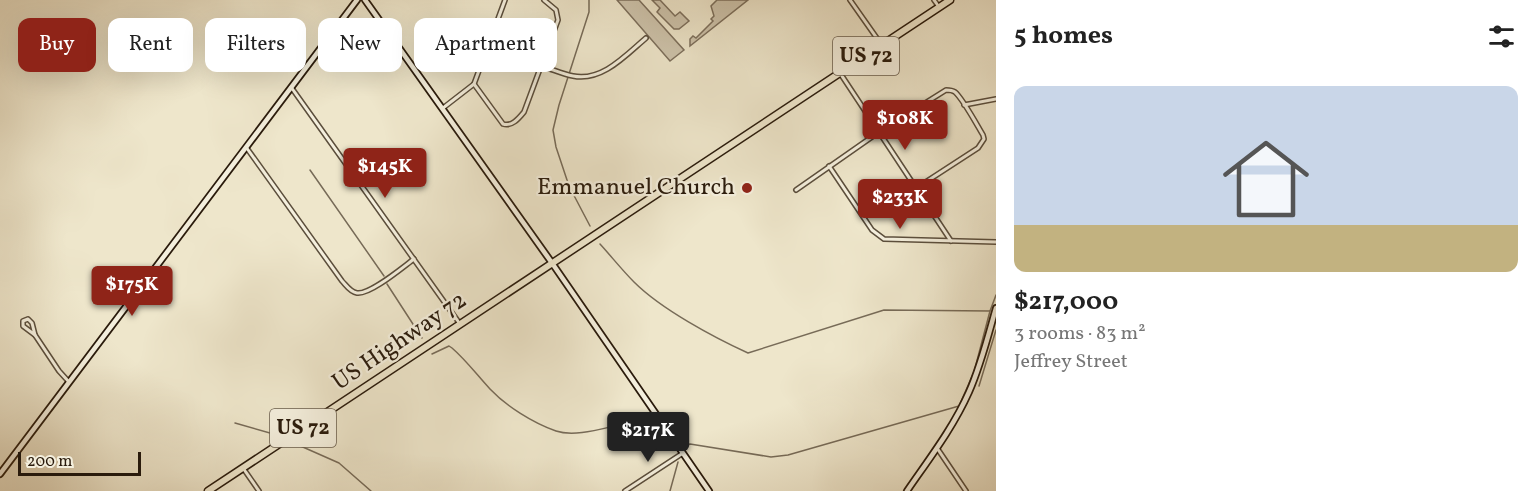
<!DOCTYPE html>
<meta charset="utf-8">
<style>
body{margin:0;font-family:Vollkorn,serif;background:#f6f6f6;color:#222;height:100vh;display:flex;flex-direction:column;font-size:22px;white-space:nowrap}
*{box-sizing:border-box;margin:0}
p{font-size:20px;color:#767676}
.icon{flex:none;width:33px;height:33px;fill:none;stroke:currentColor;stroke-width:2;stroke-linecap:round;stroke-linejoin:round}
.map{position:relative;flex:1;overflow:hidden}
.side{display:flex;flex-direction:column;background:#fff;width:540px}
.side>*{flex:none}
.guide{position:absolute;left:18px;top:18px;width:570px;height:54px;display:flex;gap:12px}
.scale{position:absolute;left:18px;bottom:15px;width:123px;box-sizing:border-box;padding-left:6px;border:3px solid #2a1b0c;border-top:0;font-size:16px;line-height:21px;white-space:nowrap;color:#2a1b0c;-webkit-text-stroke:4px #f4efdd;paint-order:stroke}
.price{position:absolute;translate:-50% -51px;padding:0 14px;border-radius:6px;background:#8f2418;color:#fff;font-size:20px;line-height:39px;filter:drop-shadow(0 2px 3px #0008)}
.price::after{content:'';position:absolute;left:50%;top:36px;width:18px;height:14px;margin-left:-9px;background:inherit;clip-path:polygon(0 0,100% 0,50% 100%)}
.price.current{background:#222;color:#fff}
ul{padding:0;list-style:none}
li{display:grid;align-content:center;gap:12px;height:318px;padding:0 18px}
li+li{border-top:2px solid #e0e0e0}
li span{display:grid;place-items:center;height:186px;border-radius:12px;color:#555}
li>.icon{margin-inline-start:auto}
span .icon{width:108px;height:108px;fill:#fffc;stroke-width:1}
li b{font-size:26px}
h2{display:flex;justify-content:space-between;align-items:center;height:72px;padding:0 18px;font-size:26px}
.pill{padding:0 21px;border-radius:12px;background:#fff;box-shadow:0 6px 24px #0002;font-size:21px;line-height:54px}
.pill.current{background:#8f2418;color:#fff}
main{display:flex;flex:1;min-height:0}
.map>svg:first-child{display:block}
</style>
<main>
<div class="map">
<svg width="996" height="491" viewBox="0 0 996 491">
<rect width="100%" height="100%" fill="#eee6cb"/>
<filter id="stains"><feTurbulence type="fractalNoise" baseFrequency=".00333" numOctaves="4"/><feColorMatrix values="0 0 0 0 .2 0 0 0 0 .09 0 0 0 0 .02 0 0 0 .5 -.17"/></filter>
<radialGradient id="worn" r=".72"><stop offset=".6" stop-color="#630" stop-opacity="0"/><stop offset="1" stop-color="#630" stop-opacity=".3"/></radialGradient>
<g fill="#cdc3ab" stroke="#7c6f5c" stroke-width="1.5">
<polygon points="617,0 639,0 684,50 670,61"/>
<polygon points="652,0 660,0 675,16 680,12 689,21 679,29 674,29 657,12 660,8"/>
<polygon points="717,0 748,0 690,46 690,39 693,36 696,38 713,21 711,19 714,16 711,6"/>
</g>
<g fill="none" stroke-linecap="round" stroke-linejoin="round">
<g stroke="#776b58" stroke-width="1.5">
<polyline points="589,0 589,12 559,105 553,130 556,147 569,186 590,226"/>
<polyline points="310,170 384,276"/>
<path d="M600,244C611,256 622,270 634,282C661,309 713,337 748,353L884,310L990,311L996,295"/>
<polyline points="387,284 422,338"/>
<path d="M432,354L449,346L452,348C466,360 477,375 490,389C506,406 533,423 556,431C586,441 636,413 656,424C665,429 671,442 676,450"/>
<polyline points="979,386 996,330"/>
<polyline points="235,423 277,435"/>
<polyline points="296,444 339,463 371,491"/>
<polyline points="684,447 690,444 771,457 788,455 959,406 974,372 990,311"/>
<polyline points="670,491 678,462"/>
</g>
<g stroke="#5b4e3c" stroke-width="6">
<g id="street">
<polyline points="850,0 881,44"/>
<polyline points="934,0 939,7"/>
<path d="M541,66C552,69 562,74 573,76C602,82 626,55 646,38"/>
<polyline points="840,73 951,241"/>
<path d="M474,84L503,124C512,127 519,118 524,112L558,20L556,10L544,0"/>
<polyline points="291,87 460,324"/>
<polyline points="964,105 996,99"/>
<polyline points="443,108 474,84 505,0"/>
<path d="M246,147L342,281C346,285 350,292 357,293C370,295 403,267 414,259"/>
<polyline points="829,166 872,230 884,239 996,242"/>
<path d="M796,190L879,132L946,90C949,90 952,90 955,92C963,99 977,125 983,135L984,139L978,148L918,187"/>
<polygon points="28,319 32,323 35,335 23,326 23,321"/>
<polyline points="35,335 59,371 69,382"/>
<polyline points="937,448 966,491"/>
<polyline points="243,468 259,491"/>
<polyline points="625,491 683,453"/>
</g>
</g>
<g stroke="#2a1b0c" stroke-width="8">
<g id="secondary">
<polyline points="365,0 552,263 709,491"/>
<polyline points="0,474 357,0"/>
<path d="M907,491C929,459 953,428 969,392C981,365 988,336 996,308"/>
</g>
</g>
<g stroke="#2a1b0c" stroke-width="9">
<polyline id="highway" points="208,491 950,0"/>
</g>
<use href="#street" stroke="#f4efdd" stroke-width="3"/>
<use href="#secondary" stroke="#f4efdd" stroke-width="4.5"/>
<use href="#highway" stroke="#eee6cb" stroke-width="6"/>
</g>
<circle fill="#8f2418" stroke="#f4efdd" stroke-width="2" cx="747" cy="188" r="6"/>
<g text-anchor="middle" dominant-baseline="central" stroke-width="4.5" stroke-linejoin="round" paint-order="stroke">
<g fill="#f4efdd" stroke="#675b4b" stroke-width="1.5">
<rect x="833" y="37" width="66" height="38" rx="4.5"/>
<rect x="270" y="409" width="66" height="38" rx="4.5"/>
</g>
<g font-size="22" font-weight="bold" fill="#2a1b0c">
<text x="866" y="56">US 72</text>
<text x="303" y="428">US 72</text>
</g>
<g font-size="24" fill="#2a1b0c" stroke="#f4efdd" text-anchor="end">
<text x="735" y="188">Emmanuel Church</text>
</g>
<g font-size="24" fill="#2a1b0c" stroke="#f4efdd">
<text transform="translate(400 342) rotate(-34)">US Highway 72</text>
</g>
</g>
<rect width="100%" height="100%" filter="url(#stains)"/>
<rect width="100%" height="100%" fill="url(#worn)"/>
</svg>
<div class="scale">200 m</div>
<b class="price" style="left:905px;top:151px">$108K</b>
<b class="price" style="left:385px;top:199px">$145K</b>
<b class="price" style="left:900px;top:230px">$233K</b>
<b class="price" style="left:132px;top:317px">$175K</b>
<b class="price current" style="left:648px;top:463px">$217K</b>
<div class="guide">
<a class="pill current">Buy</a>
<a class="pill">Rent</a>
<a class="pill">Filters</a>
<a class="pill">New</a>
<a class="pill">Apartment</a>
</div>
</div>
<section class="side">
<h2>5 homes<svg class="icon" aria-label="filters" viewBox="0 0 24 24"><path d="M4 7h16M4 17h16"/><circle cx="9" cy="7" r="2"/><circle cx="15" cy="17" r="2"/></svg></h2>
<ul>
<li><span style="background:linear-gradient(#c9d6e8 75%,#c2b280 0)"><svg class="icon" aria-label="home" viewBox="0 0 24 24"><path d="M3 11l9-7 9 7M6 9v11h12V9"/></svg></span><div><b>$217,000</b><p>3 rooms · 83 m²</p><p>Jeffrey Street</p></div></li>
</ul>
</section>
</main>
